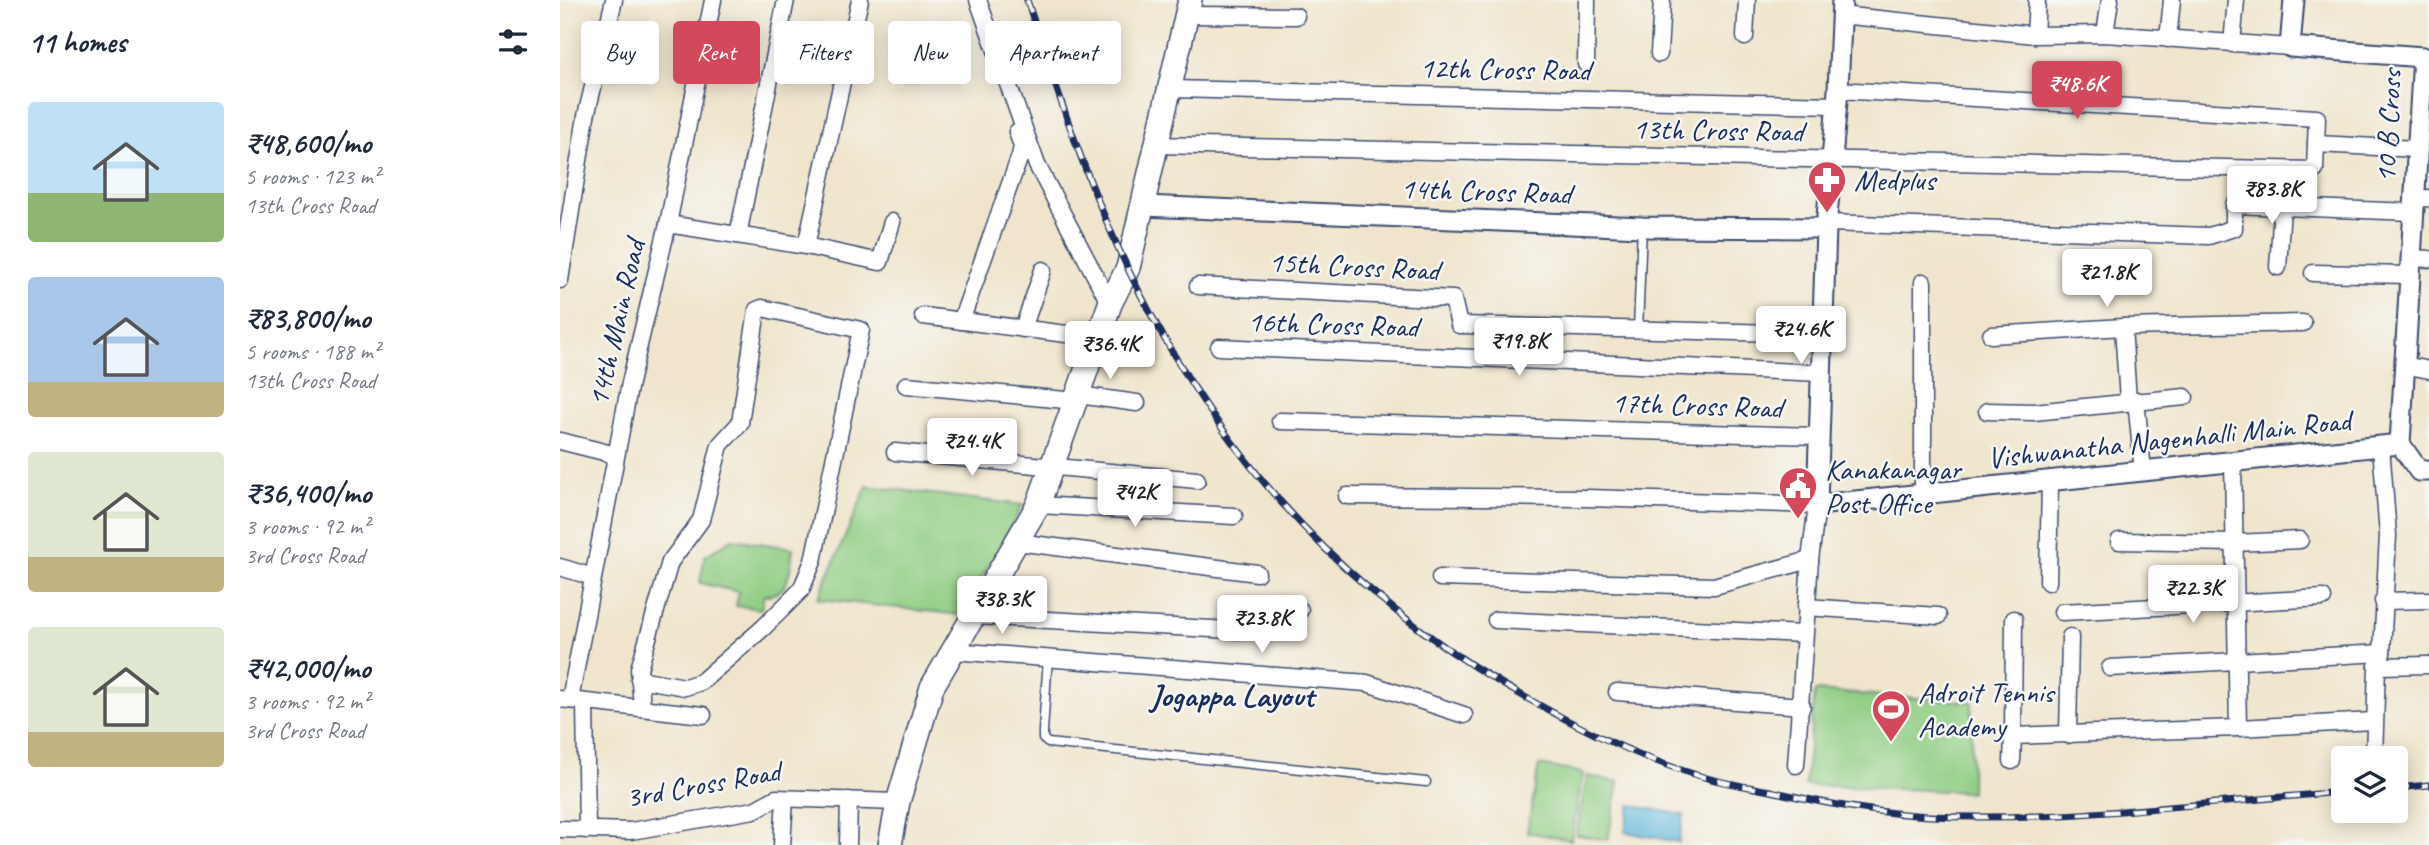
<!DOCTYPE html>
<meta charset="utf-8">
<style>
body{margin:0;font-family:Caveat,sans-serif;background:#f6f6f7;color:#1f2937;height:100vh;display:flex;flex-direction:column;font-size:26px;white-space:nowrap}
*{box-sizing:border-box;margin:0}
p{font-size:23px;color:#747a83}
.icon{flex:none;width:38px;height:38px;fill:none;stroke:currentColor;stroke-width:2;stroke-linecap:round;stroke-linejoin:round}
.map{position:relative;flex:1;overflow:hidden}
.sheet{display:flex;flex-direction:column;background:#fff;width:560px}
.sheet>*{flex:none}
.guide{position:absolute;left:21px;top:21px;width:665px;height:63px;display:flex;gap:14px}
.controls{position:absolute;left:1771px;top:746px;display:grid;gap:14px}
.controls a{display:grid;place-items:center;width:77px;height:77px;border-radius:7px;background:#fff;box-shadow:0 4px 18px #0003;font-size:35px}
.price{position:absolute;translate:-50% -60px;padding:0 16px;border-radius:7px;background:#fff;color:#222;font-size:23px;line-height:46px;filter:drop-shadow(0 2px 4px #0008)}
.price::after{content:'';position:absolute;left:50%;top:42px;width:21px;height:16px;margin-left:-10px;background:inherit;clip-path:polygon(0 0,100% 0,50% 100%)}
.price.on{background:#d1495b;color:#fff}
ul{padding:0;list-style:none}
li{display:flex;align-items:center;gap:21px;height:175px;padding:0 28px}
li span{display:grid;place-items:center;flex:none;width:196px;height:140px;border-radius:7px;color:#555}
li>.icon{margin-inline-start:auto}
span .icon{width:84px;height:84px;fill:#fffc;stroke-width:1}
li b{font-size:30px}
h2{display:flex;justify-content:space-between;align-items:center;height:84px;padding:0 28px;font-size:30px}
.pill{padding:0 24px;border-radius:7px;background:#fff;box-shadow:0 4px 18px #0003;font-size:24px;line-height:63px}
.pill.on{background:#d1495b;color:#fff}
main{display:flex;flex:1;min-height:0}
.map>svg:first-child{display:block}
</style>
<main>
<section class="sheet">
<h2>11 homes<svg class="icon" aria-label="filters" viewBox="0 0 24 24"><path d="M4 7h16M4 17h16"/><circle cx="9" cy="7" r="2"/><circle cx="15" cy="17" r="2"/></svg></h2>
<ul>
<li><span style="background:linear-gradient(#bfe0f5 65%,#8fb573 0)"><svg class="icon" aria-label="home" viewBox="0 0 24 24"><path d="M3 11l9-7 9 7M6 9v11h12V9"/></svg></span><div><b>₹48,600/mo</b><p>5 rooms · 123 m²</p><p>13th Cross Road</p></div></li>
<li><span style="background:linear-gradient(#a9c7e8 75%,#c2b280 0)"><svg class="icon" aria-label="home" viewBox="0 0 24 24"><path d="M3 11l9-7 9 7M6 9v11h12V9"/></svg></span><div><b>₹83,800/mo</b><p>5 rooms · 188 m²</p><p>13th Cross Road</p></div></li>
<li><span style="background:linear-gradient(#dfe7d0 75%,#c2b280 0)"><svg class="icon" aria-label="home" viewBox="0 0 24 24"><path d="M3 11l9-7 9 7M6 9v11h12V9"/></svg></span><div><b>₹36,400/mo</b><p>3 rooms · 92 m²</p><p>3rd Cross Road</p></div></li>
<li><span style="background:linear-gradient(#dfe7d0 75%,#c2b280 0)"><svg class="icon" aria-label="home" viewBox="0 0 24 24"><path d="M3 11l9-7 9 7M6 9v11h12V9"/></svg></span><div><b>₹42,000/mo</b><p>3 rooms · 92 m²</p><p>3rd Cross Road</p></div></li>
</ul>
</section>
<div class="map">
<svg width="1869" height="845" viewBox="0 0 1869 845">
<rect width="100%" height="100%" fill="#f6f6f2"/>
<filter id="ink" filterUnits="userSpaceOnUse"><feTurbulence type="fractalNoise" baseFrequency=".0143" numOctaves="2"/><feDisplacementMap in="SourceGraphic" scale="14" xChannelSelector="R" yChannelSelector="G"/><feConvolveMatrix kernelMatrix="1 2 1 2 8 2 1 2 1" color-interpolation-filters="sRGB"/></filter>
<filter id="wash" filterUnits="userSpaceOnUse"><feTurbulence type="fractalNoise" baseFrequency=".00686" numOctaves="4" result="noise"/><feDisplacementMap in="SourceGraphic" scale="28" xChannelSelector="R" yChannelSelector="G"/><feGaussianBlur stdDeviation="1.57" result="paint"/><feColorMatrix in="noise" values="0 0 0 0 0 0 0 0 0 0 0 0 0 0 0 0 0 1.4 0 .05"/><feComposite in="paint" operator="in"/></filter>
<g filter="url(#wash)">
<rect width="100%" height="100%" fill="#f0e5cc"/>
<g fill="#91ce84" stroke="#567e71" stroke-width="2">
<polygon points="307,486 463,505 400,615 258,599"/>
<path d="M172,539L233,548C230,569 231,596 204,595L201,609L176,606L179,592L140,583L145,556Z"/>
<polygon points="1255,691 1412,702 1411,792 1245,785"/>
<polygon points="979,765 1023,773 1011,840 967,832"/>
<polygon points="1027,776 1059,782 1048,840 1016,835"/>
</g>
<polygon fill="#5db6da" stroke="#3c729c" stroke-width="2" points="1070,805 1124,815 1119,842 1065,832"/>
</g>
<g filter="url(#ink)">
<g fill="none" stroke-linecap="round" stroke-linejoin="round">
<g stroke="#3b4a6e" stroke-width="11">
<g id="service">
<polyline points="1078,329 1082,227"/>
<polyline points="488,657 483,731 483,739 488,743 866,782"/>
</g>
</g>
<g stroke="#3b4a6e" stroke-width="19">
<g id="minor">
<polyline points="418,0 477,165 550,304"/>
<polyline points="628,15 736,16"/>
<polyline points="1280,15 1475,35 1545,34 1730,47"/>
<polyline points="1545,34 1550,0"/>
<polyline points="1475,35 1477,0"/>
<polyline points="1185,37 1187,0"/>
<polyline points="1608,39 1612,0"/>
<polyline points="1672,44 1676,0"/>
<polyline points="1099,54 1102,0"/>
<polyline points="1026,64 1027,0"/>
<polyline points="611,89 1277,105"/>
<polyline points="1756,144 1857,149"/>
<polyline points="596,145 1755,170 1757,118 1278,90"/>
<polyline points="1854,199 1869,198"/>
<polyline points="1268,223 1649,236 1674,228 1674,205 1853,212"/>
<polyline points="108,224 246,246 320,262 332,222"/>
<polyline points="178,235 226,0"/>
<polyline points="246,246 300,0"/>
<polyline points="1850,258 1869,259"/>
<polyline points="1718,267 1722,208"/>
<polyline points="1753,273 1849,275"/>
<polyline points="0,280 26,116 54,0"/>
<polyline points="638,286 893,299 899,325 1262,334"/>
<polyline points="363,316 538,338"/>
<polyline points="401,321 460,156 462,146 457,132"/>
<polyline points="1563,327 1743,323"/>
<polyline points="463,329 483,270"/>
<polyline points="1431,335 1563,327 1568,400"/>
<polyline points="659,347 1261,373"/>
<polyline points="1844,365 1869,370"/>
<polyline points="346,385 516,401"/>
<polyline points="518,395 577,403"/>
<polyline points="1576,400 1583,471"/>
<polyline points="1427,411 1474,412 1625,397"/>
<polyline points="720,421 1259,436"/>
<polyline points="0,441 56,455"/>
<polyline points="335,452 637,480"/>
<polyline points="1673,462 1678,728 1814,721"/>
<polyline points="1363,494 1363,282"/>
<polyline points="787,496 1027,498 1257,505 1250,560 1236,765"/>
<polyline points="478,505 674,516"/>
<polyline points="1559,541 1674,543 1740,540"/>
<polyline points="457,542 697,573"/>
<polyline points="0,567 33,577"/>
<polyline points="880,578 1154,586 1250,560"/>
<polyline points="1488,582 1490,481"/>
<polyline points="1823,601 1869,600"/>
<polyline points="1246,607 1378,616"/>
<polyline points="1502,612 1763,598"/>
<path d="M416,616L688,631C701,608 715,610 740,610"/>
<polyline points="936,620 1244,634"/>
<polyline points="393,651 807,683 904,715"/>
<polyline points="1817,666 1869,665"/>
<polyline points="1550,668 1822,653"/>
<polyline points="79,679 125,687 141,682 203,628 241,590 253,561 301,330 202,308 197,310 180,423 160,445 141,520 110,562 79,669 82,707"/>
<polyline points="1057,692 1242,706"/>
<polyline points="0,699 143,715"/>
<polyline points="10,700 70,383 108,224 153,0"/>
<polyline points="25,702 27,830"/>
<polyline points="1508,735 1510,637"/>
<polyline points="1453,736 1454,619"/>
<polyline points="1814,758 1817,666 1822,653 1828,535 1821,446"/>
<polyline points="1452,761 1453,736 1678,728"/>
<polyline points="0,829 71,831 194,810 216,798 338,802"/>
<polyline points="222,845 225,799"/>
<polyline points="288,845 289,800"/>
</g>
</g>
<g stroke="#3b4a6e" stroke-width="23">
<g id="tertiary">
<polyline points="1282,0 1278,90 1266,228 1257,505 1840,444"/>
<polyline points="1734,0 1730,47 1863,57 1840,444"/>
<polyline points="584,206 1082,227 1266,228"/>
<polyline points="1840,444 1859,471 1869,471"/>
</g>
</g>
<g stroke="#3b4a6e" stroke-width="26">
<polyline id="secondary" points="330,845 338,802 372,687 478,505 550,304 568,268 630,0"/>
</g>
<use href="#service" stroke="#fff" stroke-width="8"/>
<use href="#minor" stroke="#fff" stroke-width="16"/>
<use href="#tertiary" stroke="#fff" stroke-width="19"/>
<use href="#secondary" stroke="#fff" stroke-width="23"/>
<g stroke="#1b2f5e" stroke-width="7">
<g id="rail">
<path d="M467,0C505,115 542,230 603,336C695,498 817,617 981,706C1033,735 1089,762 1147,778C1172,785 1198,788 1224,794C1272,805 1319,813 1369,816C1505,822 1647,802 1783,792"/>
<polyline points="1836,788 1869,785"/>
</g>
</g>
<use href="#rail" stroke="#f6f6f2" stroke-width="4.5" stroke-dasharray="13" stroke-linecap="butt"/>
</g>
</g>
<defs>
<g id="pharmacy-pin" transform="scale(2.0125)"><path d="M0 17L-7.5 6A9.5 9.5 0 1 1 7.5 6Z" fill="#d1495b" stroke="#f6f6f2"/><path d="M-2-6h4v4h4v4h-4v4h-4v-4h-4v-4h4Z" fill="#fff"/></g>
<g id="civic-pin" transform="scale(2.0125)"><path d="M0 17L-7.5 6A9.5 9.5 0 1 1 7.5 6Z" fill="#d1495b" stroke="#f6f6f2"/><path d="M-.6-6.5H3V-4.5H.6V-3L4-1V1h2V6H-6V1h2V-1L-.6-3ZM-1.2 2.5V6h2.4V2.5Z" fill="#fff"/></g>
<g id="stadium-pin" transform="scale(2.0125)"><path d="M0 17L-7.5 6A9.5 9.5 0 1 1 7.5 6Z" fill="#d1495b" stroke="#f6f6f2"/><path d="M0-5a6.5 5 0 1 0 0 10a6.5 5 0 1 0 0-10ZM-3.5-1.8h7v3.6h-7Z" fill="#fff"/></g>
</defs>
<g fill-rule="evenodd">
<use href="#pharmacy-pin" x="1267" y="180"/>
<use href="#civic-pin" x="1238" y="486"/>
<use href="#stadium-pin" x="1331" y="709"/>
</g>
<g text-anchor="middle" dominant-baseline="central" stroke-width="5" stroke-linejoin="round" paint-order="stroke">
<g font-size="30" fill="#1b2f5e" stroke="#f6f6f2">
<text transform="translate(945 69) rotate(1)">12th Cross Road</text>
<text transform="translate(1828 126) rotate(-87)">10 B Cross</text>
<text transform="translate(1158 130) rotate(1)">13th Cross Road</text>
<text transform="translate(926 191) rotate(2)">14th Cross Road</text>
<text transform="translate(794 266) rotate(3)">15th Cross Road</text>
<text transform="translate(56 323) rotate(-77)">14th Main Road</text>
<text transform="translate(773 324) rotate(2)">16th Cross Road</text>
<text transform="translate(1137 405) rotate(2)">17th Cross Road</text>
<text transform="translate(1609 439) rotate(-6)">Vishwanatha Nagenhalli Main Road</text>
<text transform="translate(143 784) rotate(-10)">3rd Cross Road</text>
</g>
<g font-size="30" fill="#1b2f5e" stroke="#f6f6f2" text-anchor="start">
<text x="1294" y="180">Medplus</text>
<text x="1265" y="469">Kanakanagar<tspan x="1265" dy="34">Post Office</tspan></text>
<text x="1358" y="692">Adroit Tennis<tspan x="1358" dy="34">Academy</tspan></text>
</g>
<g font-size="32" font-weight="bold" fill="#1b2f5e" stroke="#f6f6f2">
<text x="672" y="695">Jogappa Layout</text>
</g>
</g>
</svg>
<div class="controls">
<a><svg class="icon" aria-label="layers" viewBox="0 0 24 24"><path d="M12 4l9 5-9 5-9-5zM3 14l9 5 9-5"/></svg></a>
</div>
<b class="price on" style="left:1517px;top:121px">₹48.6K</b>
<b class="price" style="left:1712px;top:226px">₹83.8K</b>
<b class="price" style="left:1547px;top:309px">₹21.8K</b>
<b class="price" style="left:1241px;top:366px">₹24.6K</b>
<b class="price" style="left:959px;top:378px">₹19.8K</b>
<b class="price" style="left:550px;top:381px">₹36.4K</b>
<b class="price" style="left:412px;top:478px">₹24.4K</b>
<b class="price" style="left:575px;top:529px">₹42K</b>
<b class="price" style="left:1633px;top:625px">₹22.3K</b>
<b class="price" style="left:442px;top:636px">₹38.3K</b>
<b class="price" style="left:702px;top:655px">₹23.8K</b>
<div class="guide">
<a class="pill">Buy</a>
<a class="pill on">Rent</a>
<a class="pill">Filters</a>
<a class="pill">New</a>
<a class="pill">Apartment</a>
</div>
</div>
</main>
